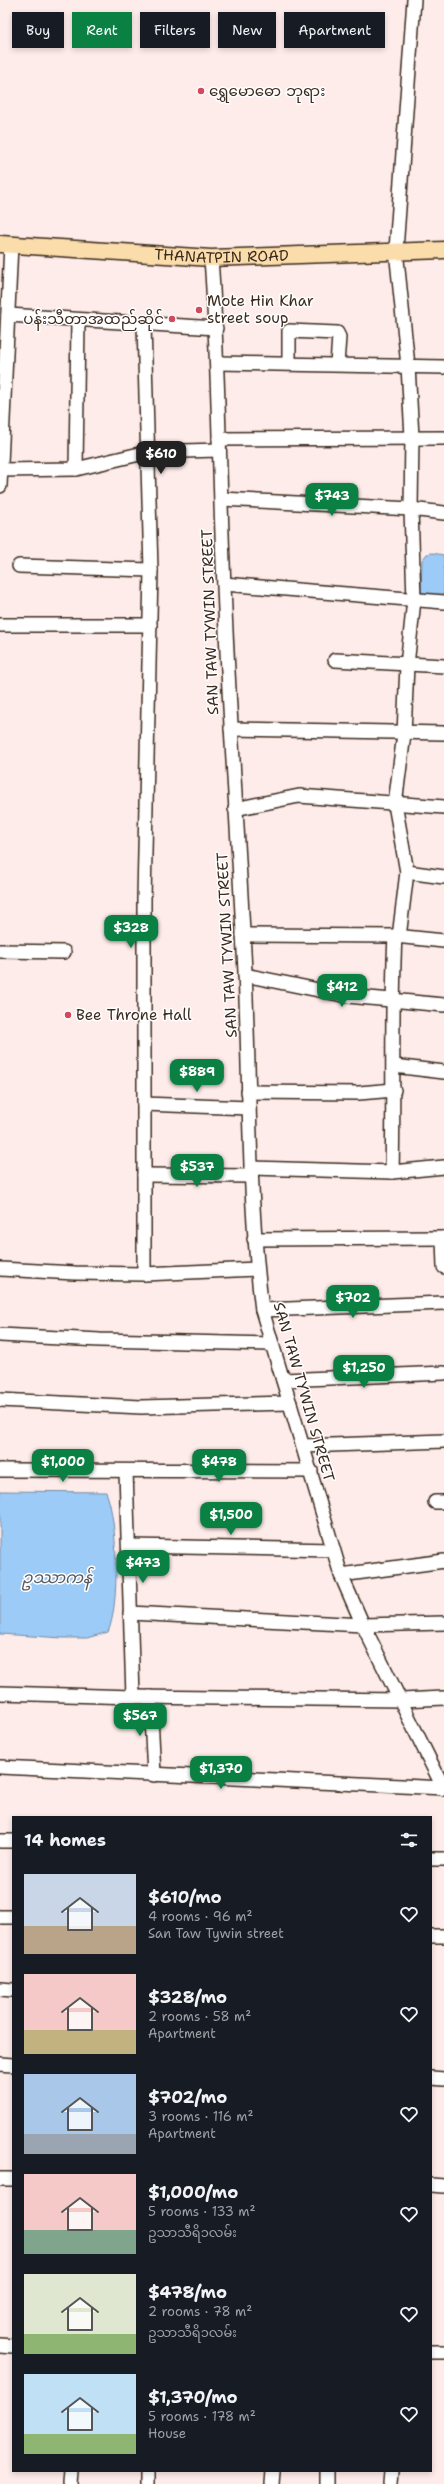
<!DOCTYPE html>
<meta charset="utf-8">
<style>
body{margin:0;font-family:"Shantell Sans","Noto Sans Myanmar",sans-serif;background:#242831;color:#f1f3f6;height:100vh;display:flex;flex-direction:column;font-size:15px;white-space:nowrap}
*{box-sizing:border-box;margin:0}
p{font-size:13px;color:#9ea1a6}
.icon{flex:none;width:22px;height:22px;fill:none;stroke:currentColor;stroke-width:2;stroke-linecap:round;stroke-linejoin:round}
.map{position:relative;flex:1;overflow:hidden}
.drawer{position:absolute;left:12px;top:1816px;width:420px;height:656px;display:flex;flex-direction:column;background:#171b24;border-radius:0px;box-shadow:0 2px 6px #0003}
.drawer>*{flex:none}
.guide{position:absolute;left:12px;top:12px;width:420px;height:36px;display:flex;gap:8px}
.price{position:absolute;translate:-50% -34px;padding:0 9px;border-radius:8px;background:#0b8043;color:#fff;font-size:13px;line-height:26px;filter:drop-shadow(0 1px 2px #0008)}
.price::after{content:'';position:absolute;left:50%;top:24px;width:12px;height:9px;margin-left:-6px;background:inherit;clip-path:polygon(0 0,100% 0,50% 100%)}
.price.selected{background:#222;color:#fff}
ul{padding:0;list-style:none}
li{display:flex;align-items:center;gap:12px;height:100px;padding:0 12px}
li span{display:grid;place-items:center;flex:none;width:112px;height:80px;border-radius:0px;color:#555}
li>.icon{margin-inline-start:auto}
span .icon{width:48px;height:48px;fill:#fffc;stroke-width:1}
li b{font-size:17px}
h2{display:flex;justify-content:space-between;align-items:center;height:48px;padding:0 12px;font-size:17px}
.pill{padding:0 14px;border-radius:0px;background:#171b24;box-shadow:0 2px 6px #0003;font-size:14px;line-height:36px}
.pill.selected{background:#0b8043;color:#fff}
.map>svg:first-child{display:block}
</style>
<div class="map">
<svg width="444" height="2484" viewBox="0 0 444 2484">
<rect width="100%" height="100%" fill="#feecea"/>
<filter id="ink" filterUnits="userSpaceOnUse"><feTurbulence type="fractalNoise" baseFrequency=".025" numOctaves="2"/><feDisplacementMap in="SourceGraphic" scale="8" xChannelSelector="R" yChannelSelector="G"/><feConvolveMatrix kernelMatrix="1 2 1 2 8 2 1 2 1" color-interpolation-filters="sRGB"/></filter>
<g filter="url(#ink)">
<g fill="#9ccbf8" stroke="#758ba1">
<polygon points="432,553 444,555 444,596 425,595 421,591 422,560 427,554"/>
<path d="M0,1491L106,1492C118,1521 120,1605 108,1632L87,1638H63L0,1634Z"/>
</g>
<g fill="none" stroke-linecap="round" stroke-linejoin="round">
<g stroke="#3b2a1e" stroke-width="16">
<g id="minor">
<path d="M211,258C219,367 219,476 224,586C229,715 239,843 245,972C250,1085 248,1198 262,1310L341,1575L363,1625L444,1789"/>
<polyline points="8,315 216,328"/>
<polyline points="217,363 444,367"/>
<polyline points="289,363 289,331 337,333 339,337 337,364"/>
<polyline points="219,439 444,438"/>
<polyline points="76,469 78,321"/>
<polyline points="0,470 76,469 148,452 219,450"/>
<polyline points="0,486 11,244"/>
<polyline points="221,499 411,509 444,513"/>
<polyline points="19,566 151,570"/>
<polyline points="224,584 444,602"/>
<polyline points="0,625 150,625"/>
<polyline points="335,660 444,666"/>
<polyline points="231,729 444,733"/>
<polyline points="235,809 299,796 444,807"/>
<polyline points="407,872 444,877"/>
<polyline points="243,935 395,936 444,941"/>
<polyline points="399,937 407,872 395,804 404,734 407,665 414,600 411,509 412,437 408,366 396,250 414,0"/>
<polyline points="0,951 64,952"/>
<polyline points="245,975 348,996 444,1005"/>
<polyline points="394,1066 444,1072"/>
<polyline points="248,1092 359,1093 394,1090"/>
<polyline points="144,1104 249,1108"/>
<polyline points="251,1168 392,1172 444,1167"/>
<path d="M392,1172C394,1093 391,1015 395,936"/>
<polyline points="144,1175 251,1176"/>
<polyline points="443,1238 444,1267"/>
<polyline points="254,1239 444,1238"/>
<polyline points="0,1269 75,1273 144,1274 257,1269"/>
<polyline points="144,1274 144,899 151,570 144,325"/>
<polyline points="262,1310 444,1303"/>
<polyline points="0,1335 100,1340 272,1344"/>
<polyline points="283,1380 444,1373"/>
<polyline points="0,1400 141,1407 290,1403"/>
<polyline points="303,1446 444,1441"/>
<polyline points="0,1470 311,1471"/>
<polyline points="126,1471 133,1697"/>
<polyline points="435,1502 444,1502"/>
<polyline points="130,1546 332,1550"/>
<polyline points="341,1575 444,1561"/>
<polyline points="130,1613 363,1625 444,1623"/>
<polyline points="0,1693 133,1697 402,1700 444,1698"/>
<polyline points="150,1697 154,1775"/>
<polyline points="0,1767 444,1788"/>
<polyline points="0,1841 13,1841"/>
<polyline points="431,1859 444,1859"/>
<polyline points="0,1917 13,1917"/>
<polyline points="431,1936 444,1936"/>
<polyline points="0,1989 13,1990"/>
<polyline points="0,2064 13,2065"/>
<polyline points="431,2078 444,2079"/>
<polyline points="0,2179 13,2179"/>
<polyline points="431,2185 444,2186"/>
<polyline points="0,2345 13,2346"/>
<polyline points="431,2352 444,2352"/>
<polyline points="327,2471 327,2484"/>
<polyline points="70,2484 71,2471"/>
<polyline points="147,2484 147,2471"/>
<polyline points="272,2484 273,2471"/>
<polyline points="390,2484 391,2471"/>
</g>
</g>
<g stroke="#3b2a1e" stroke-width="19">
<g id="major">
<path id="s1" d="M0,244L211,258L444,250"/>
</g>
</g>
<use href="#minor" stroke="#fff" stroke-width="13"/>
<use href="#major" stroke="#faddab" stroke-width="16"/>
</g>
</g>
<g fill="#d1495b" stroke="#fff" stroke-width="1.5">
<circle cx="201" cy="91" r="4"/>
<circle cx="199" cy="310" r="4"/>
<circle cx="172" cy="319" r="4"/>
<circle cx="68" cy="1015" r="4"/>
</g>
<g text-anchor="middle" dominant-baseline="central" stroke-width="3" stroke-linejoin="round" paint-order="stroke">
<g font-size="15" fill="#3b2a1e" stroke="#fff" text-anchor="start">
<text x="209" y="91">ရွှေမောဓော ဘုရား</text>
<text x="207" y="301">Mote Hin Khar<tspan x="207" dy="17">street soup</tspan></text>
<text x="164" y="319" text-anchor="end">ပန်းသီတာအထည်ဆိုင်</text>
<text x="76" y="1015">Bee Throne Hall</text>
</g>
<g font-size="15" fill="#3b2a1e" stroke="#fff">
<text stroke="none"><textPath href="#s1" startOffset="222">THANATPIN ROAD</textPath></text>
<text transform="translate(210 622) rotate(-92)">SAN TAW TYWIN STREET</text>
<text transform="translate(227 945) rotate(-93)">SAN TAW TYWIN STREET</text>
<text transform="translate(304 1392) rotate(74)">SAN TAW TYWIN STREET</text>
</g>
<g font-size="16" font-style="italic" fill="#585a5f" stroke="#fff">
<text x="57" y="1577">ဥဿာကန်</text>
</g>
</g>
</svg>
<b class="price selected" style="left:161px;top:475px">$610</b>
<b class="price" style="left:332px;top:517px">$743</b>
<b class="price" style="left:131px;top:949px">$328</b>
<b class="price" style="left:342px;top:1008px">$412</b>
<b class="price" style="left:197px;top:1093px">$889</b>
<b class="price" style="left:197px;top:1188px">$537</b>
<b class="price" style="left:353px;top:1319px">$702</b>
<b class="price" style="left:364px;top:1389px">$1,250</b>
<b class="price" style="left:63px;top:1483px">$1,000</b>
<b class="price" style="left:219px;top:1483px">$478</b>
<b class="price" style="left:231px;top:1536px">$1,500</b>
<b class="price" style="left:143px;top:1584px">$473</b>
<b class="price" style="left:140px;top:1737px">$567</b>
<b class="price" style="left:221px;top:1790px">$1,370</b>
<div class="guide">
<a class="pill">Buy</a>
<a class="pill selected">Rent</a>
<a class="pill">Filters</a>
<a class="pill">New</a>
<a class="pill">Apartment</a>
</div>
<section class="drawer">
<h2>14 homes<svg class="icon" aria-label="filters" viewBox="0 0 24 24"><path d="M4 7h16M4 17h16"/><circle cx="9" cy="7" r="2"/><circle cx="15" cy="17" r="2"/></svg></h2>
<ul>
<li><span style="background:linear-gradient(#c9d6e8 65%,#b9a48a 0)"><svg class="icon" aria-label="home" viewBox="0 0 24 24"><path d="M3 11l9-7 9 7M6 9v11h12V9"/></svg></span><div><b>$610/mo</b><p>4 rooms · 96 m²</p><p>San Taw Tywin street</p></div><svg class="icon" aria-label="heart" viewBox="0 0 24 24"><path d="M12 20l-8-8c-3-5 5-10 8-4 3-6 11-1 8 4z"/></svg></li>
<li><span style="background:linear-gradient(#f6c9c9 70%,#c2b280 0)"><svg class="icon" aria-label="home" viewBox="0 0 24 24"><path d="M3 11l9-7 9 7M6 9v11h12V9"/></svg></span><div><b>$328/mo</b><p>2 rooms · 58 m²</p><p>Apartment</p></div><svg class="icon" aria-label="heart" viewBox="0 0 24 24"><path d="M12 20l-8-8c-3-5 5-10 8-4 3-6 11-1 8 4z"/></svg></li>
<li><span style="background:linear-gradient(#a9c7e8 75%,#9aa5b1 0)"><svg class="icon" aria-label="home" viewBox="0 0 24 24"><path d="M3 11l9-7 9 7M6 9v11h12V9"/></svg></span><div><b>$702/mo</b><p>3 rooms · 116 m²</p><p>Apartment</p></div><svg class="icon" aria-label="heart" viewBox="0 0 24 24"><path d="M12 20l-8-8c-3-5 5-10 8-4 3-6 11-1 8 4z"/></svg></li>
<li><span style="background:linear-gradient(#f6c9c9 70%,#7fa58c 0)"><svg class="icon" aria-label="home" viewBox="0 0 24 24"><path d="M3 11l9-7 9 7M6 9v11h12V9"/></svg></span><div><b>$1,000/mo</b><p>5 rooms · 133 m²</p><p>ဥသာသီရိ၁လမ်း</p></div><svg class="icon" aria-label="heart" viewBox="0 0 24 24"><path d="M12 20l-8-8c-3-5 5-10 8-4 3-6 11-1 8 4z"/></svg></li>
<li><span style="background:linear-gradient(#dfe7d0 75%,#8fb573 0)"><svg class="icon" aria-label="home" viewBox="0 0 24 24"><path d="M3 11l9-7 9 7M6 9v11h12V9"/></svg></span><div><b>$478/mo</b><p>2 rooms · 78 m²</p><p>ဥသာသီရိ၁လမ်း</p></div><svg class="icon" aria-label="heart" viewBox="0 0 24 24"><path d="M12 20l-8-8c-3-5 5-10 8-4 3-6 11-1 8 4z"/></svg></li>
<li><span style="background:linear-gradient(#bfe0f5 75%,#8fb573 0)"><svg class="icon" aria-label="home" viewBox="0 0 24 24"><path d="M3 11l9-7 9 7M6 9v11h12V9"/></svg></span><div><b>$1,370/mo</b><p>5 rooms · 178 m²</p><p>House</p></div><svg class="icon" aria-label="heart" viewBox="0 0 24 24"><path d="M12 20l-8-8c-3-5 5-10 8-4 3-6 11-1 8 4z"/></svg></li>
</ul>
</section>
</div>
